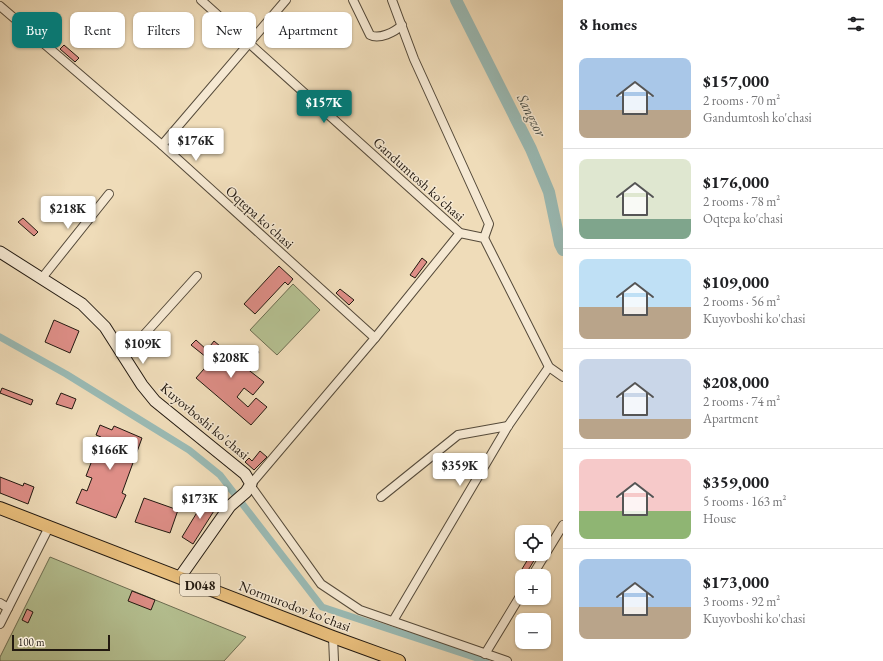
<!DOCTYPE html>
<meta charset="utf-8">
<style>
body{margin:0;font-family:"EB Garamond",serif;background:#f2f2f2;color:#202124;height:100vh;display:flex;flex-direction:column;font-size:15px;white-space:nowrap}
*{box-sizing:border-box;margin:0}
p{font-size:13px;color:#757577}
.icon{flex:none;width:22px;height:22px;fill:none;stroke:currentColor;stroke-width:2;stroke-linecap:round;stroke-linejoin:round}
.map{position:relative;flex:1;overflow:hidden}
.side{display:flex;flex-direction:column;background:#fff;width:320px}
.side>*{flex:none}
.hud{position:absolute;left:12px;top:12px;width:380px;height:36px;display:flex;gap:8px}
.buttons{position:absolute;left:515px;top:525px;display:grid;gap:8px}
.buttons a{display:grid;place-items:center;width:36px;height:36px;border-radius:8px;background:#fff;box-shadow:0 1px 3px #0004;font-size:20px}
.scale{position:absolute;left:12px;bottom:10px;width:98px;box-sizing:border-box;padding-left:4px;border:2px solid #221910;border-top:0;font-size:11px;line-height:14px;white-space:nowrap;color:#221910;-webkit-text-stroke:3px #f5e8d2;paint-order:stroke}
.price{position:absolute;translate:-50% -34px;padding:0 9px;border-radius:4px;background:#fff;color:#222;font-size:13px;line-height:26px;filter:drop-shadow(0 1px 2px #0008)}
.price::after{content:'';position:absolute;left:50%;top:24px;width:12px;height:9px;margin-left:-6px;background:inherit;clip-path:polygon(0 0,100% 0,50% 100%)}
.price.active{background:#0f766e;color:#fff}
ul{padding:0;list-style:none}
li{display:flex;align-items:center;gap:12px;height:100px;padding:0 16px}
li+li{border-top:1px solid #e0e0e0}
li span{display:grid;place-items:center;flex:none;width:112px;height:80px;border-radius:8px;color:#555}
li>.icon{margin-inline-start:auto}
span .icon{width:48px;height:48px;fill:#fffc;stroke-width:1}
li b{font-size:17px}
h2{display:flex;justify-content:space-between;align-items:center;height:48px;padding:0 16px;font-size:17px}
.chip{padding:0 14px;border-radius:8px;background:#fff;box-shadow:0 1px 3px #0004;font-size:14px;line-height:36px}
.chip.active{background:#0f766e;color:#fff}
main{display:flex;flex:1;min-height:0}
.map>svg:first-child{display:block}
</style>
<main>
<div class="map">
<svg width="563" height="661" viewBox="0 0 563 661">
<rect width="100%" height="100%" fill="#efdcb9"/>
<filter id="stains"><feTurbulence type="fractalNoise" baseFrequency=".005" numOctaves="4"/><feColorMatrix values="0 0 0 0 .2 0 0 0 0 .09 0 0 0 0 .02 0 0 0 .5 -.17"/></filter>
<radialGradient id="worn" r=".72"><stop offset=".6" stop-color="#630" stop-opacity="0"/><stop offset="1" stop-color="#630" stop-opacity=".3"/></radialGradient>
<g fill="#b5c192" stroke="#6c6d51">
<polygon points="293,284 320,310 277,355 250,330"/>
<polygon points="50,557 246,637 224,661 0,661 0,657"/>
</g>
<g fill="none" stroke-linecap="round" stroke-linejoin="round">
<polyline stroke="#9abab4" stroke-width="7" points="0,337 66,374 189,450 220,475 322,607 486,661"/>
<polyline stroke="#9abab4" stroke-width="12" points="456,0 531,149 549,192 560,244 563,250"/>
</g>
<g fill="#de8e87" stroke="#221910">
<polygon points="64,45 79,58 75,62 60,49"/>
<polygon points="23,218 38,232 34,236 18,222"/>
<polygon points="422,258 427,262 415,278 410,275"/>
<polygon points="279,266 293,279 288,285 285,282 255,314 244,304"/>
<polygon points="340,289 354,300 349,305 336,293"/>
<polygon points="54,320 79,331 70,353 45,342"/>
<polygon points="196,340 207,350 214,341 239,362 252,346 259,352 246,368 264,382 253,395 244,388 237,397 248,407 256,398 267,407 251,425 196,378 211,361 191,345"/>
<polygon points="2,388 33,400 31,405 0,393"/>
<polygon points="61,393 76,399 72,409 56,404"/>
<polygon points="100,425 112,430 114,426 142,438 122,493 126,495 116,518 76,503 82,489 87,491 92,478 86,476 101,437 96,435"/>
<polygon points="260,451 267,457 254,470 245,462 249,458 252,461"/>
<polygon points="0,477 23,486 24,483 34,487 28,504 0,493"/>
<polygon points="207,496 219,503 193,544 182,537"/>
<polygon points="144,498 178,510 170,533 135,522"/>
<polygon points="531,554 538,554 527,572 522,569"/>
<polygon points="132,591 155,600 151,610 128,601"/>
<polygon points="27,609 33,612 28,623 22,620"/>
</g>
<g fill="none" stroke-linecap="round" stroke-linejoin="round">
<g stroke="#554a3a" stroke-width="10">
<g id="street">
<polyline points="201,0 460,233 484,238 549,367 563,377"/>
<path d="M353,0L370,35C379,40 395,32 402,25"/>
<polyline points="392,0 414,59 489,224 484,238"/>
<polyline points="0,6 162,145 375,338"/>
<polyline points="162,145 286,0"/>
<polyline points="42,278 109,194"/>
<polyline points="124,357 197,276"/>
<polyline points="251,484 375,338 460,233"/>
<polyline points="250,485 321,584 360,610 507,661"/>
<polyline points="381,497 458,435 508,426"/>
<polyline points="532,576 563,525"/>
<polyline points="0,603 8,608"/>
<polyline points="393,621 508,426 549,367"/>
<polyline points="0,624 49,527"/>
<polyline points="333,637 334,661"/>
<polyline points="485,654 522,593"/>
</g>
</g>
<g stroke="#221910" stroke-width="13">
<polyline id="secondary" points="0,252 82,304 105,327 142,385 155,401 245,474 251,484 246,492 230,506 180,577"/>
</g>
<g stroke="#221910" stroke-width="14">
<polyline id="primary" points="0,508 333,637 399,661"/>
</g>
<use href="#street" stroke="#f5e8d2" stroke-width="8"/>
<use href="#secondary" stroke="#f5e8d2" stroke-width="11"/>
<use href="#primary" stroke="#e8be7c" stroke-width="12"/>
</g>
<g text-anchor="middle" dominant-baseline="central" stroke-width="3" stroke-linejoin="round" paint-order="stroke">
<rect fill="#f5e8d2" stroke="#61574a" stroke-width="1" x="180" y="574" width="40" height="22" rx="3"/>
<g font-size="13" font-weight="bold" fill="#221910">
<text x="200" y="585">D048</text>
</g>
<g font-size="14" fill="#221910" stroke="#f5e8d2">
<text transform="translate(419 179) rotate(42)">Gandumtosh ko'chasi</text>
<text transform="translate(260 217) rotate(42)">Oqtepa ko'chasi</text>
<text transform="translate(205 421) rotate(40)">Kuyovboshi ko'chasi</text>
<text transform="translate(295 606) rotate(21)">Normurodov ko'chasi</text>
</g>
<g font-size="15" font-style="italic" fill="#4c5149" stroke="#f5e8d2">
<text transform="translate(532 115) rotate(63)">Sangzor</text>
</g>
</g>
<rect width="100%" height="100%" filter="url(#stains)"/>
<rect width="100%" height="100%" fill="url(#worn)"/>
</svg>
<div class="buttons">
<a><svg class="icon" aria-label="locate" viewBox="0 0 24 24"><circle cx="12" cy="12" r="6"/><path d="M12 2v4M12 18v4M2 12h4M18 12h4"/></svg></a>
<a>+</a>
<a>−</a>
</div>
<div class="scale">100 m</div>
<b class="price active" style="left:324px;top:124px">$157K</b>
<b class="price" style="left:196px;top:162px">$176K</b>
<b class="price" style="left:68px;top:230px">$218K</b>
<b class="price" style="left:143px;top:365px">$109K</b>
<b class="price" style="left:231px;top:379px">$208K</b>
<b class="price" style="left:110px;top:471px">$166K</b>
<b class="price" style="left:460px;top:487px">$359K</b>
<b class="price" style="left:200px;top:520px">$173K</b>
<div class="hud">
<a class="chip active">Buy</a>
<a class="chip">Rent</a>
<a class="chip">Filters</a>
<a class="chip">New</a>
<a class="chip">Apartment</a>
</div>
</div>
<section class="side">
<h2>8 homes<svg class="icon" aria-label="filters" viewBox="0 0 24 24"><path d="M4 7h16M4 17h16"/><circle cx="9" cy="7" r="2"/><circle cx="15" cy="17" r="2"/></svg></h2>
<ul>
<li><span style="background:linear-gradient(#a9c7e8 65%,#b9a48a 0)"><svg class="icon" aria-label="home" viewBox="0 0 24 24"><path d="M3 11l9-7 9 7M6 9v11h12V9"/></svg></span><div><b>$157,000</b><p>2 rooms · 70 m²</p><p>Gandumtosh ko'chasi</p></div></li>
<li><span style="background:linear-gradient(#dfe7d0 75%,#7fa58c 0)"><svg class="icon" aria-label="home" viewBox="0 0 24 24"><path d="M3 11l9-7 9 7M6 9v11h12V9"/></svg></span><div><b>$176,000</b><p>2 rooms · 78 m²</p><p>Oqtepa ko'chasi</p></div></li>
<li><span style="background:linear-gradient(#bfe0f5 60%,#b9a48a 0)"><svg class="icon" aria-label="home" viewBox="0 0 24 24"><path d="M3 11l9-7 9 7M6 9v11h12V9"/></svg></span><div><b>$109,000</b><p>2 rooms · 56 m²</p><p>Kuyovboshi ko'chasi</p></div></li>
<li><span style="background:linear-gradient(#c9d6e8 75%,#b9a48a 0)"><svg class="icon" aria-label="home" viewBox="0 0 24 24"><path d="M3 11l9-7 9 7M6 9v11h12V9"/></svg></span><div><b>$208,000</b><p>2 rooms · 74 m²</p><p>Apartment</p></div></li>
<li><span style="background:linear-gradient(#f6c9c9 65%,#8fb573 0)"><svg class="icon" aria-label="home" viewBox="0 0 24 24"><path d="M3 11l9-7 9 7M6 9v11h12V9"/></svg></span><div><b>$359,000</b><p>5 rooms · 163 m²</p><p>House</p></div></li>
<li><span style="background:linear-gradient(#a9c7e8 60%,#b9a48a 0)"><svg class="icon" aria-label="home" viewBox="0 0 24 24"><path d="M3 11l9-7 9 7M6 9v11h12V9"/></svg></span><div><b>$173,000</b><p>3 rooms · 92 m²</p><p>Kuyovboshi ko'chasi</p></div></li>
</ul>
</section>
</main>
